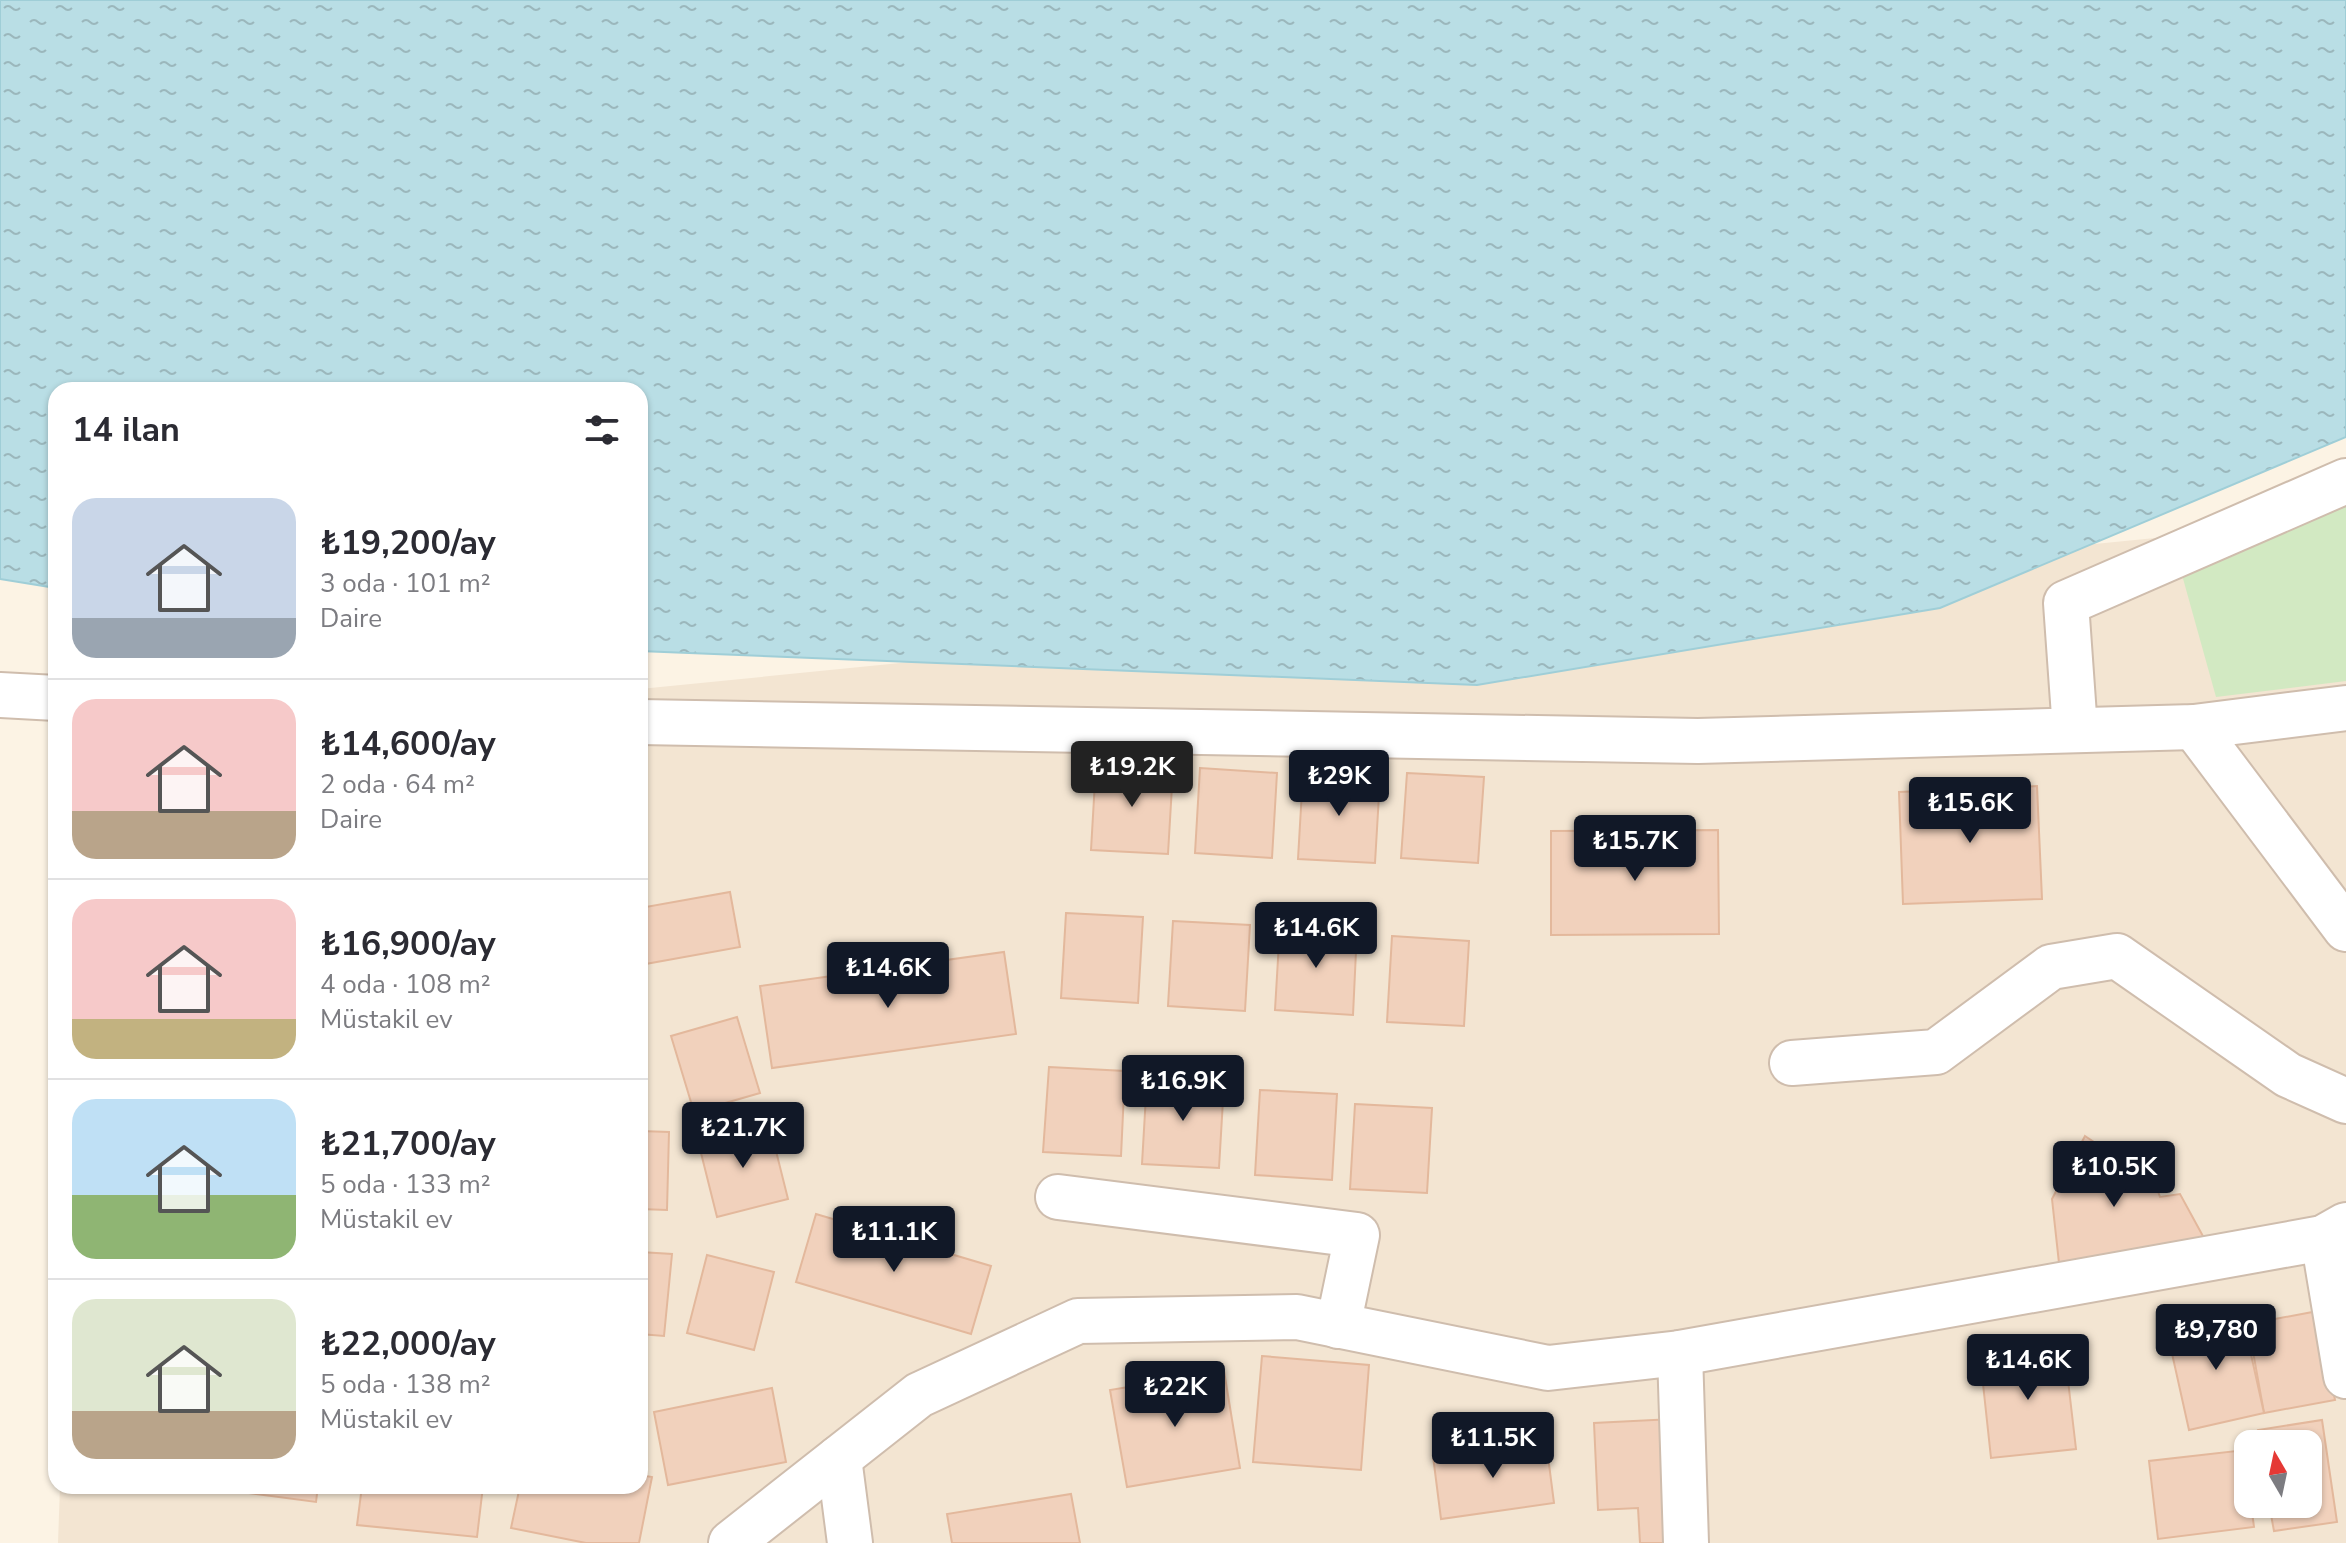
<!DOCTYPE html>
<html lang="tr">
<meta charset="utf-8">
<style>
body{margin:0;font-family:"Nunito Sans",sans-serif;background:#f7f7f7;color:#2b2b33;height:100vh;display:flex;flex-direction:column;font-size:30px;white-space:nowrap}
*{box-sizing:border-box;margin:0}
p{font-size:26px;color:#7c7c81}
.icon{flex:none;width:44px;height:44px;fill:none;stroke:currentColor;stroke-width:2;stroke-linecap:round;stroke-linejoin:round}
.map{position:relative;flex:1;overflow:hidden}
.panel{position:absolute;left:48px;top:382px;width:600px;height:1112px;display:flex;flex-direction:column;background:#fff;border-radius:24px;box-shadow:0 2px 6px #0004}
.panel>*{flex:none}
.needle{width:52px;rotate:351deg}
.tools{position:absolute;left:2234px;top:1430px;display:grid;gap:16px}
.tools a{display:grid;place-items:center;width:88px;height:88px;border-radius:16px;background:#fff;box-shadow:0 2px 6px #0004;font-size:40px}
.price{position:absolute;translate:-50% -68px;padding:0 18px;border-radius:8px;background:#111827;color:#fff;font-size:26px;line-height:52px;filter:drop-shadow(0 2px 4px #0008)}
.price::after{content:'';position:absolute;left:50%;top:48px;width:24px;height:18px;margin-left:-12px;background:inherit;clip-path:polygon(0 0,100% 0,50% 100%)}
.price.current{background:#222;color:#fff}
ul{padding:0;list-style:none}
li{display:flex;align-items:center;gap:24px;height:200px;padding:0 24px}
li+li{border-top:2px solid #e1e1e2}
li span{display:grid;place-items:center;flex:none;width:224px;height:160px;border-radius:24px;color:#555}
li>.icon{margin-inline-start:auto}
span .icon{width:96px;height:96px;fill:#fffc;stroke-width:1}
li b{font-size:34px}
h2{display:flex;justify-content:space-between;align-items:center;height:96px;padding:0 24px;font-size:34px}
.map>svg:first-child{display:block}
</style>
<div class="map">
<svg width="2346" height="1543" viewBox="0 0 2346 1543">
<defs>
<pattern id="water-ripples" width="26" height="14" patternUnits="userSpaceOnUse" patternTransform="scale(2)"><rect width="26" height="14" fill="#b9dee5"/><path d="M2 4q2-2 4 0t4 0M15 11q2-2 4 0t4 0" fill="none" stroke="#9bb7bc"/></pattern>
</defs>
<rect width="100%" height="100%" fill="#fcf3e4"/>
<path fill="#f3e5d2" fill-rule="evenodd" d="M2346,519V1543H58L60,1486H640V689ZM2248,1444H2308V1504H2248Z"/>
<polygon fill="#d2e9c2" points="2346,504 2346,681 2216,697 2182,575"/>
<polygon fill="url(#water-ripples)" stroke="#9fced7" stroke-width="2" points="0,0 2346,0 2346,437 1940,608 1477,685 640,651 640,390 56,390 56,588 0,579"/>
<g fill="#f1d1bc" stroke="#e3b89c" stroke-width="2">
<polygon points="1096,764 1173,769 1168,854 1091,850"/>
<polygon points="1200,768 1277,773 1272,858 1195,853"/>
<polygon points="1303,773 1380,778 1375,863 1298,859"/>
<polygon points="1407,773 1484,777 1478,863 1401,858"/>
<polygon points="2037,786 2042,899 1903,904 1899,792"/>
<polygon points="1718,830 1719,934 1551,935 1551,831"/>
<polygon points="730,892 740,947 640,965 640,908"/>
<polygon points="1066,913 1143,917 1138,1003 1061,998"/>
<polygon points="1173,921 1250,925 1245,1011 1168,1006"/>
<polygon points="1280,925 1357,930 1353,1015 1275,1010"/>
<polygon points="1392,936 1469,941 1464,1026 1387,1022"/>
<polygon points="1004,952 1016,1034 772,1068 760,986"/>
<polygon points="737,1017 760,1093 694,1112 671,1036"/>
<polygon points="1049,1067 1125,1071 1121,1156 1043,1152"/>
<polygon points="1147,1078 1224,1083 1219,1168 1142,1164"/>
<polygon points="1260,1090 1337,1094 1332,1180 1255,1175"/>
<polygon points="1355,1104 1432,1108 1427,1193 1350,1189"/>
<polygon points="769,1123 788,1199 717,1217 698,1141"/>
<polygon points="640,1131 669,1132 667,1210 640,1209"/>
<polygon points="2085,1136 2155,1183 2160,1197 2180,1194 2204,1238 2059,1263 2052,1199"/>
<polygon points="816,1214 991,1266 971,1334 796,1282"/>
<polygon points="640,1252 672,1254 664,1336 640,1334"/>
<polygon points="707,1255 774,1272 754,1350 687,1333"/>
<polygon points="2318,1311 2335,1400 2264,1413 2248,1324"/>
<polygon points="2242,1314 2264,1413 2189,1430 2167,1331"/>
<polygon points="2064,1346 2076,1449 1991,1458 1980,1356"/>
<polygon points="1262,1356 1369,1365 1361,1470 1253,1462"/>
<polygon points="1224,1371 1240,1468 1127,1487 1110,1390"/>
<polygon points="772,1388 786,1462 668,1485 654,1412"/>
<polygon points="1673,1419 1678,1543 1640,1543 1638,1508 1598,1510 1594,1423"/>
<polygon points="2322,1420 2337,1522 2274,1531 2269,1504 2308,1504 2308,1444 2260,1444 2258,1430"/>
<polygon points="1546,1441 1554,1503 1441,1519 1433,1456"/>
<polygon points="2245,1450 2248,1504 2251,1504 2254,1527 2158,1539 2149,1461"/>
<polygon points="640,1475 652,1477 639,1543 586,1543 511,1528 520,1486 640,1486"/>
<polygon points="196,1486 318,1486 316,1502"/>
<polygon points="362,1486 483,1486 477,1537 357,1525"/>
<polygon points="1071,1494 1080,1543 952,1543 947,1514"/>
</g>
<g fill="none" stroke-linecap="round" stroke-linejoin="round">
<g stroke="#cfbdad" stroke-width="48">
<g id="street">
<polyline points="0,695 56,698"/>
<polyline points="640,722 1698,741 2194,727 2346,708"/>
<polyline points="2194,727 2346,929"/>
<polyline points="2075,730 2066,603 2346,481"/>
<polyline points="1792,1063 1936,1052 2051,967 2117,956 2288,1075 2346,1101"/>
<polyline points="1058,1197 1357,1235 1338,1326"/>
<polyline points="2323,1238 2346,1376"/>
<polyline points="1680,1353 1686,1543"/>
<polyline points="839,1458 850,1543"/>
<polyline points="731,1543 919,1395 1078,1321 1297,1317 1548,1368 1680,1353 2323,1238 2346,1225"/>
</g>
</g>
<use href="#street" stroke="#fff" stroke-width="44"/>
</g>
</svg>
<div class="tools">
<a><svg class="needle" viewBox="-14 -14 28 28"><path d="M0-13l5 13h-10z" fill="#e53935"/><path d="M0 13l5-13h-10z" fill="#7c7c81"/></svg></a>
</div>
<b class="price current" style="left:1132px;top:809px">₺19.2K</b>
<b class="price" style="left:1339px;top:818px">₺29K</b>
<b class="price" style="left:1970px;top:845px">₺15.6K</b>
<b class="price" style="left:1635px;top:883px">₺15.7K</b>
<b class="price" style="left:1316px;top:970px">₺14.6K</b>
<b class="price" style="left:888px;top:1010px">₺14.6K</b>
<b class="price" style="left:1183px;top:1123px">₺16.9K</b>
<b class="price" style="left:743px;top:1170px">₺21.7K</b>
<b class="price" style="left:2114px;top:1209px">₺10.5K</b>
<b class="price" style="left:894px;top:1274px">₺11.1K</b>
<b class="price" style="left:2216px;top:1372px">₺9,780</b>
<b class="price" style="left:2028px;top:1402px">₺14.6K</b>
<b class="price" style="left:1175px;top:1429px">₺22K</b>
<b class="price" style="left:1493px;top:1480px">₺11.5K</b>
<section class="panel">
<h2>14 ilan<svg class="icon" aria-label="filters" viewBox="0 0 24 24"><path d="M4 7h16M4 17h16"/><circle cx="9" cy="7" r="2"/><circle cx="15" cy="17" r="2"/></svg></h2>
<ul>
<li><span style="background:linear-gradient(#c9d6e8 75%,#9aa5b1 0)"><svg class="icon" aria-label="home" viewBox="0 0 24 24"><path d="M3 11l9-7 9 7M6 9v11h12V9"/></svg></span><div><b>₺19,200/ay</b><p>3 oda · 101 m²</p><p>Daire</p></div></li>
<li><span style="background:linear-gradient(#f6c9c9 70%,#b9a48a 0)"><svg class="icon" aria-label="home" viewBox="0 0 24 24"><path d="M3 11l9-7 9 7M6 9v11h12V9"/></svg></span><div><b>₺14,600/ay</b><p>2 oda · 64 m²</p><p>Daire</p></div></li>
<li><span style="background:linear-gradient(#f6c9c9 75%,#c2b280 0)"><svg class="icon" aria-label="home" viewBox="0 0 24 24"><path d="M3 11l9-7 9 7M6 9v11h12V9"/></svg></span><div><b>₺16,900/ay</b><p>4 oda · 108 m²</p><p>Müstakil ev</p></div></li>
<li><span style="background:linear-gradient(#bfe0f5 60%,#8fb573 0)"><svg class="icon" aria-label="home" viewBox="0 0 24 24"><path d="M3 11l9-7 9 7M6 9v11h12V9"/></svg></span><div><b>₺21,700/ay</b><p>5 oda · 133 m²</p><p>Müstakil ev</p></div></li>
<li><span style="background:linear-gradient(#dfe7d0 70%,#b9a48a 0)"><svg class="icon" aria-label="home" viewBox="0 0 24 24"><path d="M3 11l9-7 9 7M6 9v11h12V9"/></svg></span><div><b>₺22,000/ay</b><p>5 oda · 138 m²</p><p>Müstakil ev</p></div></li>
</ul>
</section>
</div>
